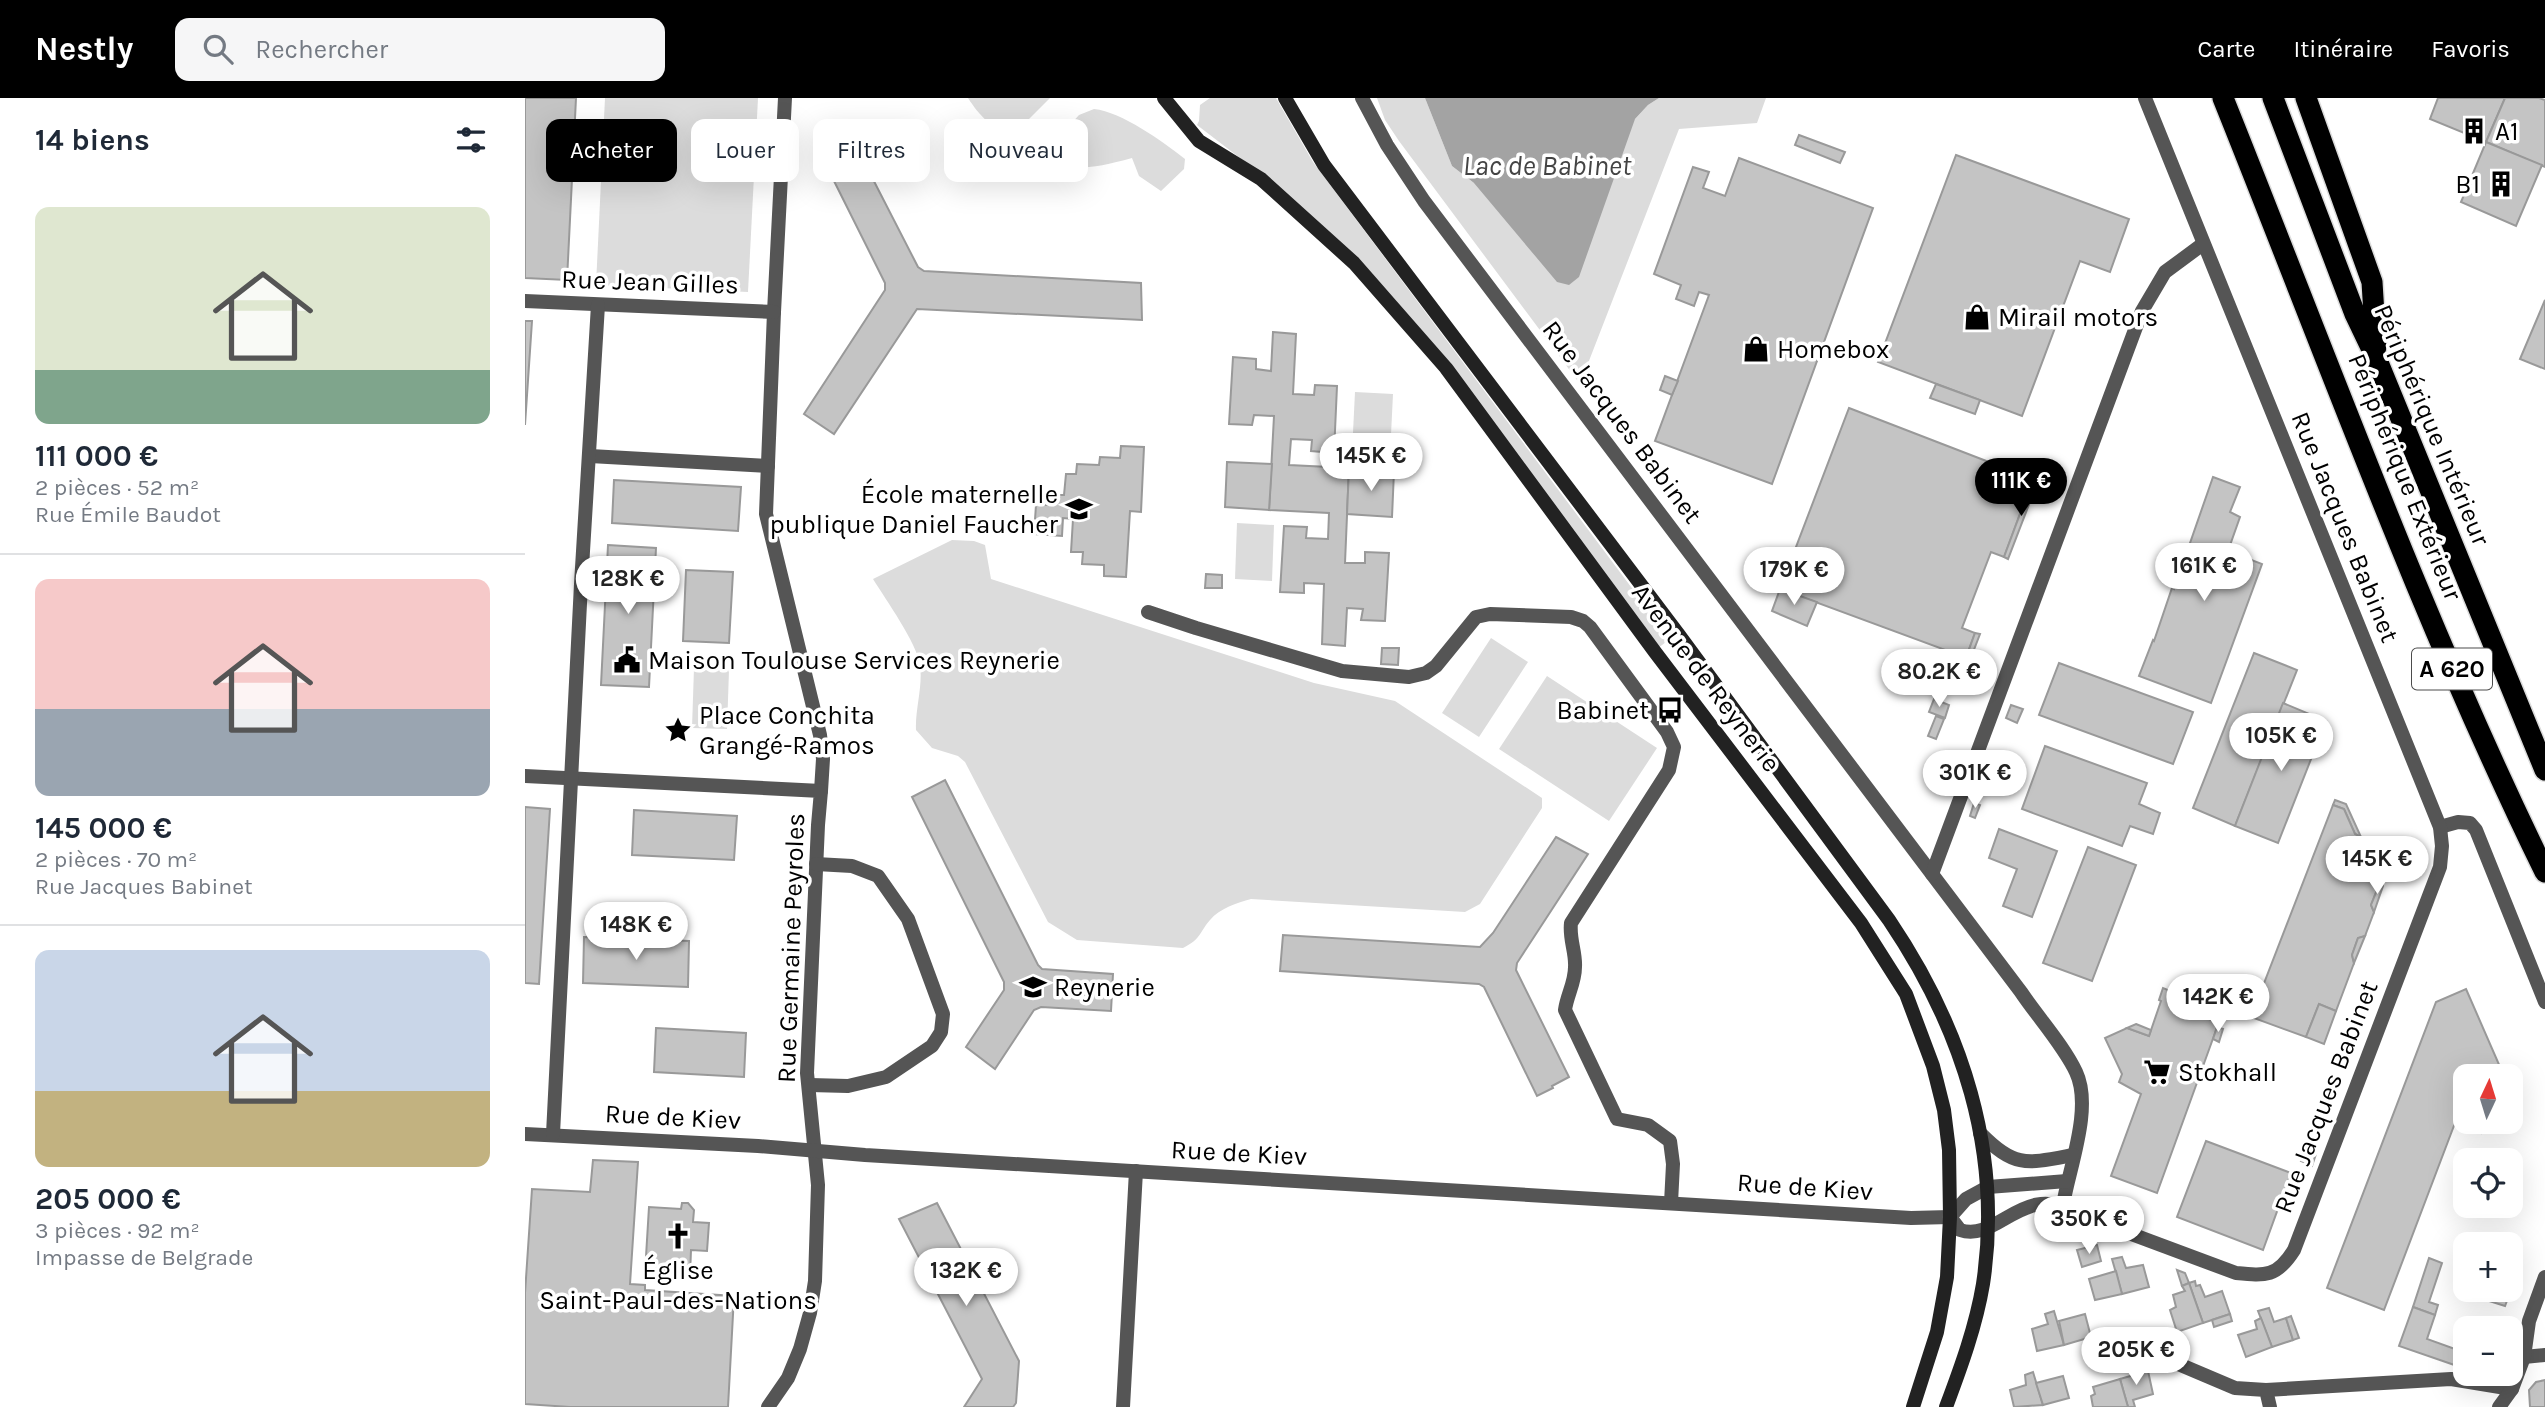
<!DOCTYPE html>
<html lang="fr">
<meta charset="utf-8">
<style>
body{margin:0;font-family:Karla,sans-serif;background:#f6f6f7;color:#1f2937;height:100vh;display:flex;flex-direction:column;font-size:26px;white-space:nowrap}
*{box-sizing:border-box;margin:0}
p{font-size:23px;color:#747a83}
.icon{flex:none;width:38px;height:38px;fill:none;stroke:currentColor;stroke-width:2;stroke-linecap:round;stroke-linejoin:round}
.map{position:relative;flex:1;overflow:hidden}
.drawer{display:flex;flex-direction:column;background:#fff;width:525px}
.drawer>*{flex:none}
.hud{position:absolute;left:21px;top:21px;width:665px;height:63px;display:flex;gap:14px}
.needle{width:46px;rotate:4deg}
.tools{position:absolute;left:1928px;top:966px;display:grid;gap:14px}
.tools a{display:grid;place-items:center;width:70px;height:70px;border-radius:14px;background:#fff;box-shadow:0 7px 28px #0002;font-size:35px}
.price{position:absolute;translate:-50% -60px;padding:0 16px;border-radius:24px;background:#fff;color:#222;font-size:23px;line-height:46px;filter:drop-shadow(0 2px 4px #0008)}
.price::after{content:'';position:absolute;left:50%;top:42px;width:21px;height:16px;margin-left:-10px;background:inherit;clip-path:polygon(0 0,100% 0,50% 100%)}
.price.current{background:#000;color:#fff}
ul{padding:0;list-style:none}
li{display:grid;align-content:center;gap:14px;height:371px;padding:0 35px}
li+li{border-top:2px solid #e0e1e3}
li span{display:grid;place-items:center;height:217px;border-radius:14px;color:#555}
li>.icon{margin-inline-start:auto}
span .icon{width:126px;height:126px;fill:#fffc;stroke-width:1}
li b{font-size:30px}
h2{display:flex;justify-content:space-between;align-items:center;height:84px;padding:0 35px;font-size:30px}
.tag{padding:0 24px;border-radius:14px;background:#fff;box-shadow:0 7px 28px #0002;font-size:24px;line-height:63px}
.tag.current{background:#000;color:#fff}
header{display:flex;align-items:center;gap:42px;box-sizing:border-box;height:98px;padding:0 35px;background:#000;color:#fff}
header strong{font-size:33px}
nav{display:flex;gap:38px;margin-inline-start:auto;font-size:24px}
.search{width:490px;height:63px;background:#f6f6f7;display:flex;align-items:center;gap:18px;box-sizing:border-box;padding:0 24px;border-radius:14px;color:#747a83;font-size:26px}
main{display:flex;flex:1;min-height:0}
.map>svg:first-child{display:block}
</style>
<header>
<strong>Nestly</strong>
<div class="search"><svg class="icon" aria-label="search" viewBox="0 0 24 24"><circle cx="10" cy="10" r="6"/><path d="M15 15l6 6"/></svg>Rechercher</div>
<nav><a>Carte</a><a>Itinéraire</a><a>Favoris</a></nav>
</header>
<main>
<section class="drawer">
<h2>14 biens<svg class="icon" aria-label="filters" viewBox="0 0 24 24"><path d="M4 7h16M4 17h16"/><circle cx="9" cy="7" r="2"/><circle cx="15" cy="17" r="2"/></svg></h2>
<ul>
<li><span style="background:linear-gradient(#dfe7d0 75%,#7fa58c 0)"><svg class="icon" aria-label="home" viewBox="0 0 24 24"><path d="M3 11l9-7 9 7M6 9v11h12V9"/></svg></span><div><b>111 000 €</b><p>2 pièces · 52 m²</p><p>Rue Émile Baudot</p></div></li>
<li><span style="background:linear-gradient(#f6c9c9 60%,#9aa5b1 0)"><svg class="icon" aria-label="home" viewBox="0 0 24 24"><path d="M3 11l9-7 9 7M6 9v11h12V9"/></svg></span><div><b>145 000 €</b><p>2 pièces · 70 m²</p><p>Rue Jacques Babinet</p></div></li>
<li><span style="background:linear-gradient(#c9d6e8 65%,#c2b280 0)"><svg class="icon" aria-label="home" viewBox="0 0 24 24"><path d="M3 11l9-7 9 7M6 9v11h12V9"/></svg></span><div><b>205 000 €</b><p>3 pièces · 92 m²</p><p>Impasse de Belgrade</p></div></li>
</ul>
</section>
<div class="map">
<svg width="2020" height="1309" viewBox="0 0 2020 1309">
<rect width="100%" height="100%" fill="#fff"/>
<g fill="#dcdcdc">
<polygon points="80,0 233,0 223,194 71,187"/>
<path d="M443,0H525L488,37C468,33 454,17 443,0Z"/>
<polygon points="685,0 751,0 788,64 1145,541 1133,550 935,283 728,70 672,27 674,23 675,7"/>
<polygon points="852,0 900,0 927,68 949,85 1110,21 1123,7 1134,0 1241,0 1232,25 1154,31 1055,286 874,43 860,22"/>
<path d="M569,11C597,14 637,43 660,61L659,71L636,93L614,78L607,60C570,70 549,74 511,64L554,17Z"/>
<polygon points="830,294 868,296 865,357 827,355"/>
<polygon points="712,425 749,427 747,483 710,481"/>
<path d="M427,442L449,443L460,447L466,481L789,585L870,603L1017,700V710L955,806L940,814L726,801C712,805 695,810 685,822C673,836 677,840 658,850L552,842L523,824L440,664L433,658L407,650L391,632C390,611 398,589 395,567C392,545 361,502 348,481Z"/>
<polygon points="966,540 1003,564 954,639 917,615"/>
<polygon points="169,570 204,572 202,631 167,630"/>
<polygon points="1022,578 1132,650 1084,723 974,651"/>
</g>
<polygon fill="#a3a3a3" points="900,0 1134,0 1123,7 1110,21 1054,179 1044,187 1032,184 949,85 927,68"/>
<g fill="#c4c4c4" stroke="#999" stroke-width="2">
<polygon points="0,0 51,0 42,182 0,180"/>
<polygon points="1913,0 1980,0 1961,44 1905,21"/>
<polygon points="1980,0 2014,0 2020,2 2020,69 1961,44"/>
<polygon points="1274,37 1320,54 1315,65 1270,47"/>
<polygon points="1961,44 2017,67 1991,128 1936,104"/>
<polygon points="335,56 393,169 399,173 616,185 617,222 392,211 309,336 279,316 360,192 360,185 302,69"/>
<polygon points="1431,57 1604,121 1585,174 1555,163 1497,318 1353,264"/>
<polygon points="1214,60 1348,110 1247,386 1130,343 1184,197 1174,194 1169,208 1151,201 1156,187 1129,176 1168,69 1184,74 1178,90 1200,98"/>
<polygon points="2020,202 2020,271 1995,261"/>
<polygon points="0,223 7,223 0,327"/>
<polygon points="748,234 771,236 768,296 789,297 790,287 812,288 809,355 786,353 787,342 766,341 764,367 824,370 820,465 840,465 840,454 864,455 860,523 836,522 838,511 822,510 820,548 797,546 799,486 779,485 779,495 755,494 759,428 782,429 781,440 803,441 804,415 744,412 749,318 729,317 727,327 704,326 708,259 731,261 731,271 746,273"/>
<polygon points="1140,278 1153,283 1147,297 1135,292"/>
<polygon points="1411,286 1455,302 1450,316 1405,300"/>
<polygon points="1324,310 1508,381 1479,459 1466,454 1437,530 1450,535 1434,579 1419,573 1426,554 1255,491"/>
<polygon points="596,348 619,349 616,414 605,413 601,479 579,478 579,467 557,466 558,454 546,454 548,421 538,420 537,438 509,436 511,407 527,407 528,397 539,397 541,376 551,376 552,366 574,367 575,359 595,360"/>
<polygon points="702,364 747,366 744,412 700,409"/>
<polygon points="824,370 869,373 867,419 822,416"/>
<polygon points="1688,379 1715,389 1705,414 1715,419 1703,453 1737,466 1686,605 1614,578 1628,542 1629,543 1647,490 1649,491"/>
<polygon points="1508,381 1513,383 1483,461 1479,459"/>
<polygon points="89,382 216,389 213,433 87,425"/>
<polygon points="83,447 131,450 124,589 76,587"/>
<polygon points="161,472 208,474 204,545 158,543"/>
<polygon points="681,476 697,477 697,490 680,490"/>
<polygon points="1255,491 1292,504 1282,528 1247,513"/>
<polygon points="1450,535 1455,536 1438,580 1434,579"/>
<polygon points="857,550 874,550 873,567 856,566"/>
<polygon points="1729,555 1772,572 1710,728 1668,710"/>
<polygon points="1534,565 1668,614 1648,666 1514,617"/>
<polygon points="1409,601 1424,607 1420,620 1404,614"/>
<polygon points="1758,605 1801,623 1753,745 1710,728"/>
<polygon points="1486,607 1498,611 1492,625 1481,620"/>
<polygon points="1411,618 1419,621 1411,641 1403,638"/>
<polygon points="1520,648 1622,685 1614,706 1635,715 1628,736 1605,728 1597,748 1497,711"/>
<polygon points="420,682 513,867 517,871 588,876 586,913 516,909 509,912 470,971 441,949 479,892 479,884 387,699"/>
<polygon points="1810,702 1821,706 1836,739 1830,736 1819,711 1808,707"/>
<polygon points="1449,705 1455,707 1450,720 1445,718"/>
<polygon points="1808,707 1819,711 1830,736 1836,739 1856,782 1846,807 1849,814 1840,838 1833,840 1827,857 1829,865 1811,913 1794,906 1781,939 1726,919"/>
<polygon points="0,709 25,711 14,886 0,885"/>
<polygon points="109,712 212,718 209,762 107,757"/>
<polygon points="1474,731 1532,753 1507,819 1478,808 1492,771 1464,760"/>
<polygon points="1031,739 1063,756 992,865 991,872 1044,979 1027,988 1028,990 1012,998 959,889 954,886 755,873 758,837 955,849 968,835"/>
<polygon points="1563,749 1611,767 1567,883 1518,865"/>
<polygon points="1856,782 1858,788 1849,814 1846,807"/>
<polygon points="1840,838 1829,865 1827,857 1833,840"/>
<polygon points="59,839 164,843 163,889 58,885"/>
<polygon points="1677,885 1695,892 1684,921 1694,924 1632,1095 1586,1078 1616,996 1594,984 1597,976 1580,940 1602,930 1624,938 1636,903 1634,902 1638,890 1658,898 1654,909 1666,914"/>
<polygon points="1941,891 1979,978 1941,978 1941,1024 1960,1024 1956,1035 1930,1025 1859,1212 1802,1190 1911,904"/>
<polygon points="1794,906 1811,913 1799,946 1781,939"/>
<polygon points="1611,926 1626,932 1624,938 1602,930"/>
<polygon points="1692,929 1698,931 1694,944 1688,941"/>
<polygon points="131,930 221,935 219,979 129,974"/>
<polygon points="1681,1043 1766,1075 1738,1152 1652,1119"/>
<polygon points="1780,1052 1791,1056 1787,1068 1776,1063"/>
<polygon points="68,1062 113,1064 105,1186 120,1187 120,1192 209,1198 203,1309 45,1309 0,1306 0,1195 7,1091 65,1094"/>
<polygon points="157,1105 163,1105 169,1112 168,1124 184,1125 182,1153 166,1152 165,1178 120,1175 124,1109 156,1111"/>
<polygon points="412,1105 494,1263 491,1305 488,1309 439,1309 457,1281 374,1121"/>
<polygon points="1572,1147 1576,1163 1557,1169 1552,1152"/>
<polygon points="1597,1159 1601,1170 1618,1167 1624,1189 1597,1196 1587,1161"/>
<polygon points="1904,1160 1917,1165 1904,1204 1913,1207 1910,1217 1888,1209"/>
<polygon points="1652,1172 1660,1175 1664,1185 1657,1188"/>
<polygon points="1591,1173 1597,1196 1570,1202 1564,1181"/>
<polygon points="1670,1183 1671,1188 1675,1187 1680,1199 1697,1193 1705,1216 1678,1225 1664,1185"/>
<polygon points="1664,1185 1678,1225 1652,1234 1645,1212 1651,1209 1648,1197 1660,1193 1657,1188"/>
<polygon points="1961,1192 1986,1192 1980,1208 1958,1201"/>
<polygon points="1888,1209 1910,1217 1902,1241 1941,1255 1941,1271 1874,1248"/>
<polygon points="1744,1210 1749,1224 1761,1220 1768,1242 1747,1249 1733,1213"/>
<polygon points="1529,1213 1539,1247 1512,1253 1507,1231 1523,1226 1520,1216"/>
<polygon points="1560,1216 1566,1239 1539,1247 1534,1223"/>
<polygon points="1705,1216 1707,1223 1689,1229 1687,1222"/>
<polygon points="1766,1218 1774,1240 1768,1242 1761,1220"/>
<polygon points="1736,1220 1747,1249 1721,1259 1713,1237 1732,1231 1730,1223"/>
<polygon points="1623,1273 1628,1296 1608,1302 1610,1309 1603,1309 1595,1281"/>
<polygon points="1508,1274 1518,1307 1489,1309 1485,1292 1501,1287 1500,1277"/>
<polygon points="1953,1276 1975,1276 1973,1283"/>
<polygon points="1538,1278 1544,1300 1518,1307 1511,1285"/>
<polygon points="1595,1281 1603,1309 1568,1309 1566,1298 1570,1296 1568,1289"/>
<polygon points="2020,1282 2020,1309 2005,1309 2004,1292 2011,1284"/>
</g>
<g fill="none" stroke-linecap="round" stroke-linejoin="round">
<g stroke="#dbdbdb" stroke-width="24">
<g id="highway">
<path d="M1698,0C1802,259 1897,523 2020,774"/>
<polyline points="1748,0 1830,216 1852,262 2020,672"/>
<polyline points="1781,0 1847,184 1851,249"/>
</g>
</g>
<g stroke="#555" stroke-width="14">
<polyline points="260,0 249,214 241,416 295,637 298,661 296,693"/>
<path d="M837,0L862,47L899,103L1496,894C1512,918 1539,948 1551,974C1568,1010 1544,1070 1538,1107"/>
<polyline points="0,203 249,214"/>
<polyline points="65,358 243,368"/>
<path d="M623,514L671,530L817,573L884,579L901,575L911,568L951,519L965,516L1046,519L1058,523L1065,529L1142,634L1149,649L1144,672L1046,825C1044,841 1051,854 1050,869C1050,885 1042,897 1040,912L1092,1021L1123,1027L1145,1043L1148,1066L1146,1105"/>
<polyline points="0,678 296,693 293,727 282,975 293,1087 290,1183 285,1215 275,1251 263,1280 243,1309"/>
<polyline points="1915,729 1933,724 1945,725 1951,732 2020,904"/>
<polyline points="1407,776 1617,213 1640,174 1678,146"/>
<polyline points="285,987 323,988 361,979 407,948 416,934 418,916 383,821 353,778 327,768 291,766"/>
<path d="M1455,1035C1490,1070 1501,1066 1548,1057"/>
<polyline points="0,1036 233,1048 340,1057 1386,1120 1425,1119"/>
<polyline points="28,1036 56,486 73,207"/>
<path d="M1425,1119L1435,1132C1472,1145 1499,1083 1550,1115L1711,1175C1741,1178 1752,1179 1769,1152L1915,769L1917,748L1915,729L1620,0"/>
<polyline points="1425,1119 1441,1101 1463,1089 1542,1083"/>
<polyline points="1616,1237 1651,1265 1710,1290 1741,1292 1745,1309"/>
<polyline points="1999,1259 2020,1257"/>
<polyline points="1741,1292 1926,1281 1987,1291"/>
<polyline points="598,1309 611,1073"/>
<polyline points="1974,1309 1987,1291 1999,1259 2004,1223 2020,1179"/>
</g>
<g stroke="#222" stroke-width="14">
<polyline points="639,0 674,43 736,81 829,165 921,270 1130,554 1336,825 1381,896 1408,968 1419,1012 1424,1052 1425,1119 1422,1179 1412,1234 1388,1309"/>
<path d="M760,0L799,67L1154,537L1364,822C1437,930 1478,1054 1458,1186C1451,1228 1436,1269 1421,1309"/>
</g>
<use href="#highway" stroke="#000" stroke-width="21"/>
</g>
<defs>
<g id="building-bare" transform="scale(2.1)"><path d="M-4-6H4V6H1V3H-1V6H-4ZM-2.5-4.3h1.7v1.8h-1.7ZM.8-4.3h1.7v1.8H.8ZM-2.5-1h1.7V.8h-1.7ZM.8-1h1.7V.8H.8Z" fill="#000" stroke="#fff" stroke-width="2.5" paint-order="stroke"/></g>
<g id="shop-bare" transform="scale(2.1)"><path d="M-5-2.5h2.3a2.7 3.5 0 0 1 5.4 0H5L5.5 6h-11ZM-1.5-2.5h3a1.5 2.3 0 0 0-3 0Z" fill="#000" stroke="#fff" stroke-width="2.5" paint-order="stroke"/></g>
<g id="school-bare" transform="scale(2.1)"><path d="M0-5L7-2L0 1L-7-2ZM-4 1L0 2.5L4 1V4Q0 6-4 4Z" fill="#000" stroke="#fff" stroke-width="2.5" paint-order="stroke"/></g>
<g id="civic-bare" transform="scale(2.1)"><path d="M-.6-6.5H3V-4.5H.6V-3L4-1V1h2V6H-6V1h2V-1L-.6-3ZM-1.2 2.5V6h2.4V2.5Z" fill="#000" stroke="#fff" stroke-width="2.5" paint-order="stroke"/></g>
<g id="bus-bare" transform="scale(2.1)"><path d="M-5-6H5V4H4V6H2V4H-2V6H-4V4H-5ZM-3.5-4V0h7V-4ZM-3.5 1.2v1.5H-2V1.2ZM2 1.2v1.5H3.5V1.2Z" fill="#000" stroke="#fff" stroke-width="2.5" paint-order="stroke"/></g>
<g id="sight-bare" transform="scale(2.1)"><path d="M0-6L1.8-2.2L6-1.7L2.9 1.2L3.7 5.4L0 3.3L-3.7 5.4L-2.9 1.2L-6-1.7L-1.8-2.2Z" fill="#000" stroke="#fff" stroke-width="2.5" paint-order="stroke"/></g>
<g id="supermarket-bare" transform="scale(2.1)"><path d="M-6-5.5h2.5l.6 2H6L4.5 2H-2.5L-4.4-4H-6ZM-1.5 3.2a1.3 1.3 0 1 0 .1 0ZM3 3.2a1.3 1.3 0 1 0 .1 0Z" fill="#000" stroke="#fff" stroke-width="2.5" paint-order="stroke"/></g>
<g id="church-bare" transform="scale(2.1)"><path d="M-1.2-6h2.4v3.5h3.3v2.4h-3.3V6h-2.4V-.1h-3.3v-2.4h3.3Z" fill="#000" stroke="#fff" stroke-width="2.5" paint-order="stroke"/></g>
</defs>
<g fill-rule="evenodd">
<use href="#building-bare" x="1949" y="33"/>
<use href="#building-bare" x="1976" y="86"/>
<use href="#shop-bare" x="1452" y="219"/>
<use href="#shop-bare" x="1231" y="251"/>
<use href="#school-bare" x="554" y="411"/>
<use href="#civic-bare" x="102" y="562"/>
<use href="#bus-bare" x="1145" y="612"/>
<use href="#sight-bare" x="153" y="632"/>
<use href="#school-bare" x="508" y="889"/>
<use href="#supermarket-bare" x="1632" y="974"/>
<use href="#church-bare" x="153" y="1138"/>
</g>
<g text-anchor="middle" dominant-baseline="central" stroke-width="7" stroke-linejoin="round" paint-order="stroke">
<rect fill="#fff" stroke="#4c4c4c" stroke-width="2" x="1887" y="550.5" width="80" height="41" rx="5"/>
<g font-size="24" font-weight="bold" fill="#000">
<text x="1927" y="571">A 620</text>
</g>
<g font-size="26" fill="#000" stroke="#fff" text-anchor="start">
<text x="1970" y="33">A1</text>
<text x="1955" y="86" text-anchor="end">B1</text>
<text x="1473" y="219">Mirail motors</text>
<text x="1252" y="251">Homebox</text>
<text x="533" y="396" text-anchor="end">École maternelle<tspan x="533" dy="30">publique Daniel Faucher</tspan></text>
<text x="123" y="562">Maison Toulouse Services Reynerie</text>
<text x="1124" y="612" text-anchor="end">Babinet</text>
<text x="174" y="617">Place Conchita<tspan x="174" dy="30">Grangé-Ramos</tspan></text>
<text x="529" y="889">Reynerie</text>
<text x="1653" y="974">Stokhall</text>
<text x="153" y="1172" text-anchor="middle">Église<tspan x="153" dy="30">Saint-Paul-des-Nations</tspan></text>
</g>
<g font-size="26" fill="#000" stroke="#fff">
<text transform="translate(125 184) rotate(2)">Rue Jean Gilles</text>
<text transform="translate(1097 324) rotate(53)">Rue Jacques Babinet</text>
<text transform="translate(1907 327) rotate(67)">Périphérique Intérieur</text>
<text transform="translate(1880 379) rotate(68)">Périphérique Extérieur</text>
<text transform="translate(1820 429) rotate(68)">Rue Jacques Babinet</text>
<text transform="translate(1181 580) rotate(53)">Avenue de Reynerie</text>
<text transform="translate(266 850) rotate(-88)">Rue Germaine Peyroles</text>
<text transform="translate(1801 999) rotate(-69)">Rue Jacques Babinet</text>
<text transform="translate(148 1019) rotate(3)">Rue de Kiev</text>
<text transform="translate(714 1055) rotate(3)">Rue de Kiev</text>
<text transform="translate(1280 1089) rotate(4)">Rue de Kiev</text>
</g>
<g font-size="28" font-style="italic" fill="#444" stroke="#fff">
<text x="1022" y="67">Lac de Babinet</text>
</g>
</g>
</svg>
<div class="tools">
<a><svg class="needle" viewBox="-14 -14 28 28"><path d="M0-13l5 13h-10z" fill="#e53935"/><path d="M0 13l5-13h-10z" fill="#747a83"/></svg></a>
<a><svg class="icon" aria-label="locate" viewBox="0 0 24 24"><circle cx="12" cy="12" r="6"/><path d="M12 2v4M12 18v4M2 12h4M18 12h4"/></svg></a>
<a>+</a>
<a>−</a>
</div>
<b class="price" style="left:846px;top:395px">145K €</b>
<b class="price current" style="left:1496px;top:420px">111K €</b>
<b class="price" style="left:1679px;top:505px">161K €</b>
<b class="price" style="left:1269px;top:509px">179K €</b>
<b class="price" style="left:103px;top:518px">128K €</b>
<b class="price" style="left:1414px;top:611px">80.2K €</b>
<b class="price" style="left:1756px;top:675px">105K €</b>
<b class="price" style="left:1450px;top:712px">301K €</b>
<b class="price" style="left:1852px;top:798px">145K €</b>
<b class="price" style="left:111px;top:864px">148K €</b>
<b class="price" style="left:1693px;top:936px">142K €</b>
<b class="price" style="left:1564px;top:1158px">350K €</b>
<b class="price" style="left:441px;top:1210px">132K €</b>
<b class="price" style="left:1611px;top:1289px">205K €</b>
<div class="hud">
<a class="tag current">Acheter</a>
<a class="tag">Louer</a>
<a class="tag">Filtres</a>
<a class="tag">Nouveau</a>
</div>
</div>
</main>
